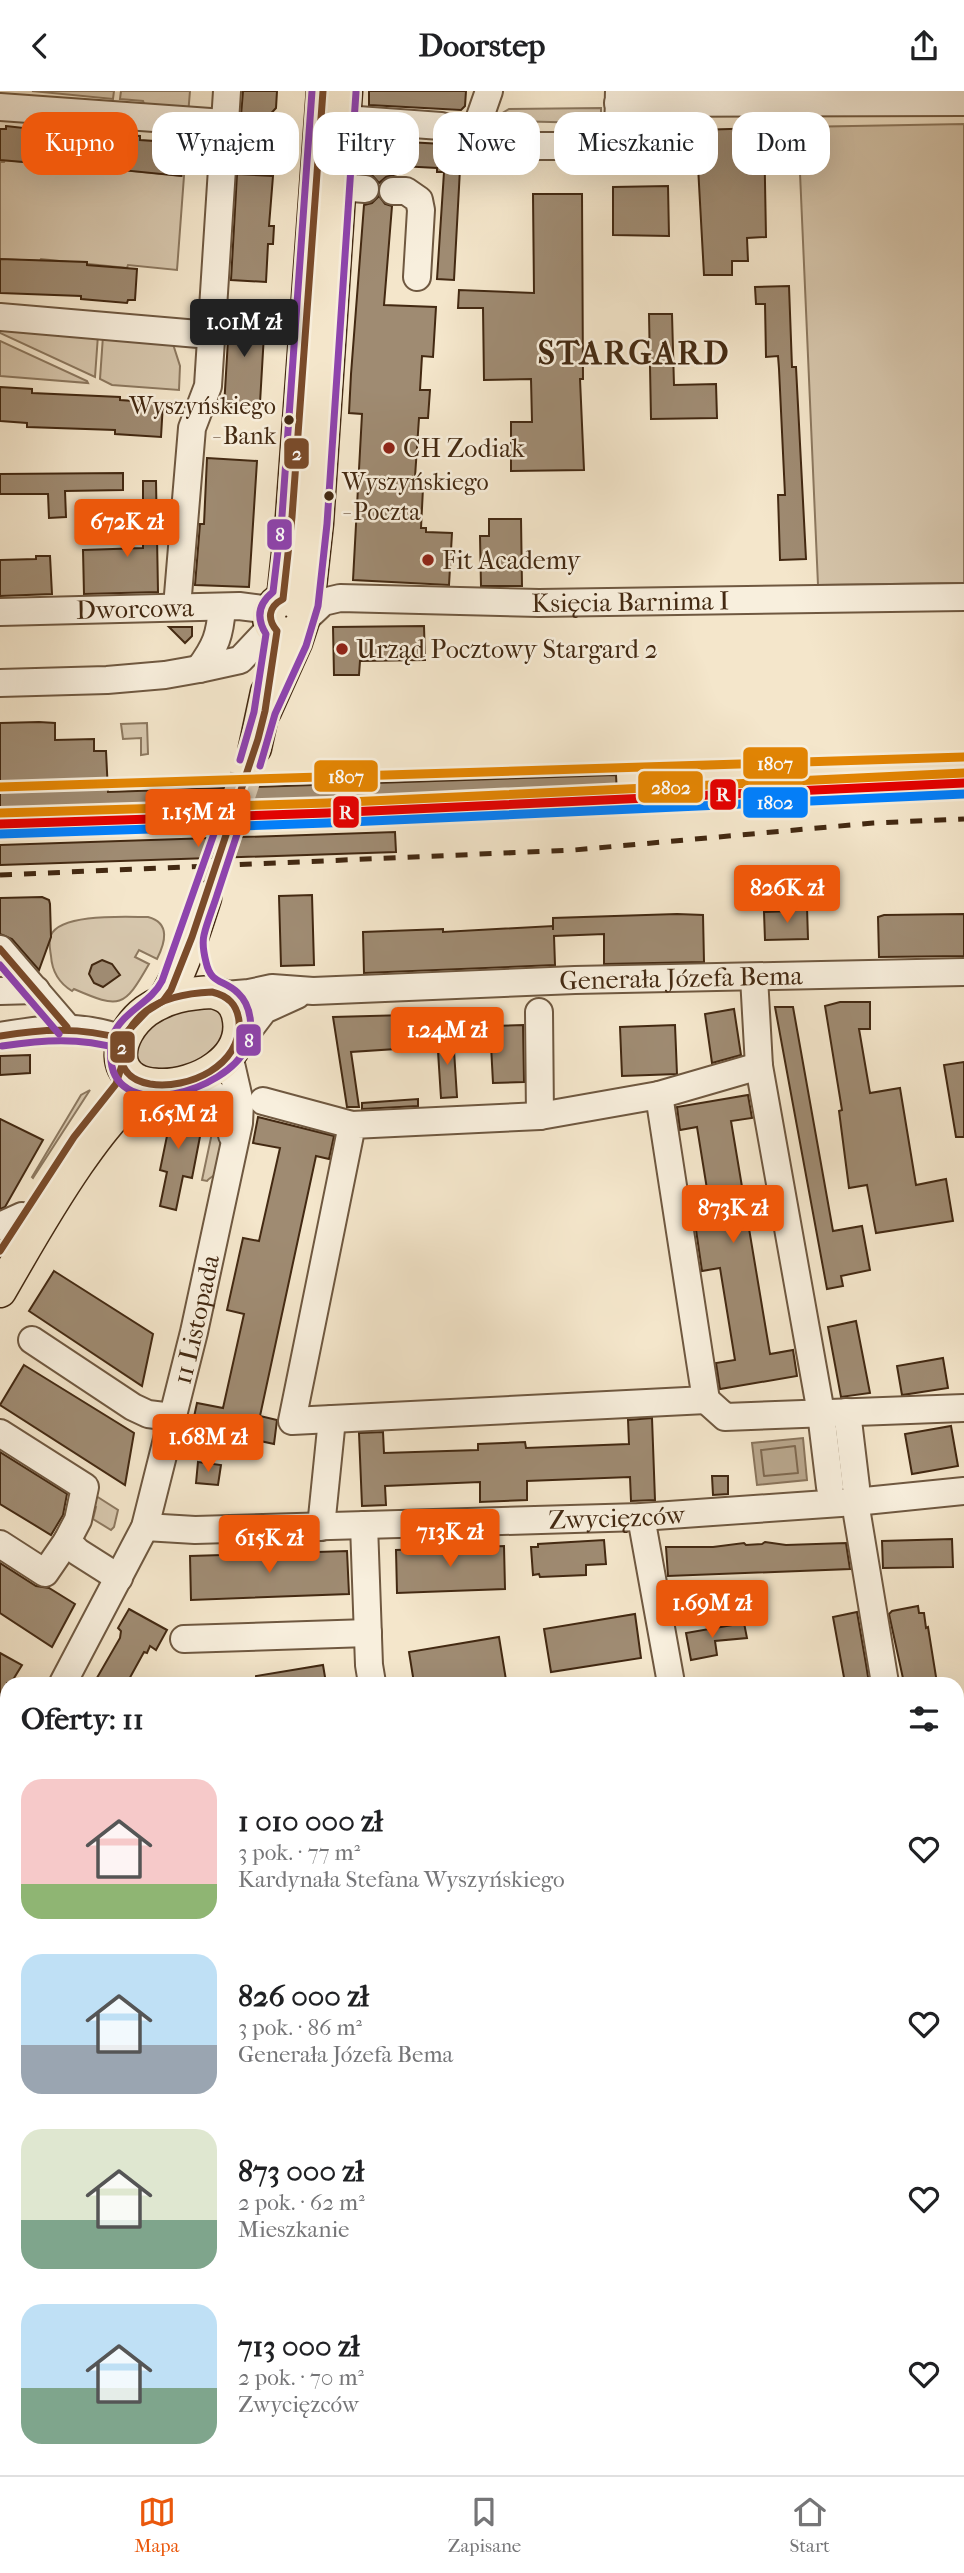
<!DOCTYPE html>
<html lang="pl">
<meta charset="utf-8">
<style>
body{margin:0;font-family:"IM FELL French Canon",serif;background:#f6f6f6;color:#202124;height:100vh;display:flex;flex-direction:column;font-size:26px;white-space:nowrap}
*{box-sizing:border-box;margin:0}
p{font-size:23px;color:#757577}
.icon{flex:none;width:38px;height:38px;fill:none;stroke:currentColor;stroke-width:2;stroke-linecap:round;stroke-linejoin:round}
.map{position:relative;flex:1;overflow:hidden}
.side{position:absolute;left:0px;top:1586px;width:964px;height:800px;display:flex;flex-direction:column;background:#fff;border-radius:21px 21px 0 0;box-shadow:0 7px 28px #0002}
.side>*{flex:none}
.hud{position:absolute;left:21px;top:21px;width:922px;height:63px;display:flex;gap:14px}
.price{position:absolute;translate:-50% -60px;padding:0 16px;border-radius:7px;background:#ea580c;color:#fff;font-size:23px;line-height:46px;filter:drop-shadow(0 2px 4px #0008)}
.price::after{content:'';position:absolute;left:50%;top:42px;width:21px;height:16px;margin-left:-10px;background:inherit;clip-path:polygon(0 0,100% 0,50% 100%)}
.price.active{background:#222;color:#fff}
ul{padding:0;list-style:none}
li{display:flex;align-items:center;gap:21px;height:175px;padding:0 21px}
li span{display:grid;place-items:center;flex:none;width:196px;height:140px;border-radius:21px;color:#555}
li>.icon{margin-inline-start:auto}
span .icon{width:84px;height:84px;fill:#fffc;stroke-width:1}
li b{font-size:30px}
h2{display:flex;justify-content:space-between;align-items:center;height:84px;padding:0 21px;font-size:30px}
.pill{padding:0 24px;border-radius:21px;background:#fff;box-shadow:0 7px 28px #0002;font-size:24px;line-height:63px}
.pill.active{background:#ea580c;color:#fff}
header{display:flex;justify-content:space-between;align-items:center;height:91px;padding:0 21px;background:#fff;font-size:32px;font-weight:800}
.tab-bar{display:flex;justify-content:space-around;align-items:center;height:98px;border-top:2px solid #e0e0e0;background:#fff;font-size:19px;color:#757577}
.tab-bar a{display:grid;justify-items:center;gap:4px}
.tab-bar .active{color:#ea580c}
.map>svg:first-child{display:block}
</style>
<header><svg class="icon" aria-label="back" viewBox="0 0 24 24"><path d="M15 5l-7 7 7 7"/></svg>Doorstep<svg class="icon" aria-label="share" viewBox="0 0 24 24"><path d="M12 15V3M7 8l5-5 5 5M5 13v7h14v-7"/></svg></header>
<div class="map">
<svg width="964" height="2384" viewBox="0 0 964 2384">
<rect width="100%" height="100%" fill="#f4e6cb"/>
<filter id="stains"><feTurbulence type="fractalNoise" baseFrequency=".00286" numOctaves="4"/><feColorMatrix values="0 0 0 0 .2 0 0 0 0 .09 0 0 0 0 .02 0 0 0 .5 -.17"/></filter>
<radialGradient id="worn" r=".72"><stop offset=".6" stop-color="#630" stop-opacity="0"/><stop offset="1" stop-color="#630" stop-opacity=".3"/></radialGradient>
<g fill="#d6c6ac" stroke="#8c785f" stroke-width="2">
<polygon points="32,0 114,0 113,8"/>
<polygon points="121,0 190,0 188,24 147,21 143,10 120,8"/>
<polygon points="601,17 601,35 593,38 592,32 508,30 506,41 493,41 486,32 509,18"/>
<polygon points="964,33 964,492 818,494 798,36"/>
<polygon points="5,69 46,73 46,76 92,79 92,76 184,85 177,179 128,174 127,177 41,168 40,170 0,168 0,71 4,71"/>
<polygon points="0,235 98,244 95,286 0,242"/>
<polygon points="103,245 172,250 180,275 179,299 112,294 100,288"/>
<polygon points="0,250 87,290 88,292 0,285"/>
<polygon points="147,632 148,663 141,664 141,647 123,648 121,633"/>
<path d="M148,826C171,832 165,852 157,868L139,859L135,866L149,873C124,917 120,918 74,898L72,900C59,892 52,880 51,865C50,858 48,850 51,844C61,822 126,826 148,826Z"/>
<path d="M194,912L223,920L227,943C200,974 183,983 141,976L132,959L146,936Z"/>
<polygon points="90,999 33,1087 32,1086 81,1004"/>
<path d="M218,1017C221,1033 226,1069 216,1082C213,1086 209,1087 207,1090L202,1089L212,1042L210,1023Z"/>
<polygon points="93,1403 118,1419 114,1436 111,1439 93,1428 96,1416 92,1413"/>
<polygon points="0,1994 7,1997 7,2066 0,2082"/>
</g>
<polygon fill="#b8a68c" stroke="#89745b" stroke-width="2" points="803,1347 807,1389 757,1394 752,1352"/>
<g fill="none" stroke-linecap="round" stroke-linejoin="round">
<polygon stroke="#7e684f" stroke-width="2" points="795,1355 798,1382 764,1385 761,1359"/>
</g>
<g fill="#9f8b72" stroke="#432912" stroke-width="2">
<polygon points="243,0 277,0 276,17 265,29 251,29 246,37 240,37"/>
<polygon points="369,0 466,0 465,15 461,19 369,14"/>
<polygon points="6,35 93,45 93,42 140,45 140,49 184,52 181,85 92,76 92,79 46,75 46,73 0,69 0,38 6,38"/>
<polygon points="764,37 766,146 747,147 748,170 732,170 732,184 704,184 696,39"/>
<polygon points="371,49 443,53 466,63 465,78 460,78 454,189 437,188 444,81 437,81 437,77 401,75 401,82 386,86 379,92 373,85 365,82 366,52"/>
<polygon points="237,83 273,85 269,135 274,135 273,153 268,153 266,191 231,189"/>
<polygon points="668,95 669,145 613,144 613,96"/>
<polygon points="533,103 582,103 583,288 580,288 584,379 511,380 511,331 532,331 531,288 484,289 483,217 458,217 459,199 534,202"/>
<polygon points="379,105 385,113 392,115 384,214 436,216 433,266 422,265 420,299 430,299 428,327 419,327 415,386 420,387 419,397 423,397 421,437 426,437 426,441 452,442 449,494 353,489 362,323 349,322 351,283 364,114 372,112"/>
<polygon points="0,168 87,171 87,174 137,178 135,209 128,209 127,212 81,208 81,205 0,202"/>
<polygon points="789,195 792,276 796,276 806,468 780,469 778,404 785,404 779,278 778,265 766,266 765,213 756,213 755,196"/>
<polygon points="230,215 251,217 250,225 265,226 260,312 244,317 224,316"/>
<polygon points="649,223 672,223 674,294 716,293 717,327 651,328"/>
<polygon points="0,296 32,298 32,302 120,306 120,309 163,312 161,346 115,343 115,339 27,336 27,332 0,330"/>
<polygon points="207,367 257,370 249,496 195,494 200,433 204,433"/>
<polygon points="123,382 123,399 65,400 66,426 49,427 48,403 0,403 0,383"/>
<polygon points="143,390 156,390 158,501 84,503 83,459 143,457"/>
<polygon points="489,428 521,428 522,495 481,495 480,445 489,445"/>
<polygon points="36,465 50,465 52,503 0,505 0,469 36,468"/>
<polygon points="424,535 425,569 360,570 359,584 334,584 333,536"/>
<polygon points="169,536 192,536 192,545 185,552"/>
<polygon points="39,631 55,632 55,649 94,648 94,660 106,660 108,701 616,684 617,703 0,725 0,632"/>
<polygon points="395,741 396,761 0,774 0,754"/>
<polygon points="312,804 314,874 281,875 279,805"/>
<polygon points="42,806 49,809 50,813 51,846 39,879 12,848 0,843 0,807"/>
<polygon points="807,816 808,848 765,849 764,821 793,820 792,817"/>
<polygon points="677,823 703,824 704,871 604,873 604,843 554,845 555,874 364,882 363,841 443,838 443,841 553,835 553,839 553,827"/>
<polygon points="964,823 964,865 879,866 878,826 884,824"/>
<polygon points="102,869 112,873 120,884 103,896 94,892 89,883 92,874"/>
<polygon points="840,911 870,911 870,938 859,938 870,1002 900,997 916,1094 946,1088 953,1130 876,1142 867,1094 849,1097 839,1020 842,1019 825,915"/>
<polygon points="775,916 793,916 833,1140 862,1135 870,1179 841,1185 843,1195 827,1198"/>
<polygon points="734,918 741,964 712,972 705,923"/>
<polygon points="407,924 411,957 351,961 359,1016 347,1016 333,926"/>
<polygon points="523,934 524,991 493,992 490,935"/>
<polygon points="675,934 677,983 622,985 620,936"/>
<polygon points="453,944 457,1006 441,1007 437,945"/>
<polygon points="30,964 30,982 0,984 0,965"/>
<polygon points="964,971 964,1046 956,1046 944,974"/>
<polygon points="748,1004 752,1027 731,1030 770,1263 793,1259 797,1285 720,1298 716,1272 735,1269 720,1177 702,1180 695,1132 712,1129 697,1036 680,1039 677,1016"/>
<polygon points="418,1008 418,1015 362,1018 362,1012"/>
<polygon points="181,1014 186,1022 203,1030 192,1087 183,1085 176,1119 160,1115 167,1081 160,1079 167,1045 155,1041 162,1019 166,1021 170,1018 178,1021"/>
<polygon points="258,1026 334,1045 329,1068 316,1065 260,1325 277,1329 274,1353 192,1335 197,1312 223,1317 244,1223 227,1219 243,1147 259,1150 280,1057 253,1052"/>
<polygon points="0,1028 43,1049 5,1116 0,1118"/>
<polygon points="54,1180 153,1243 142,1295 29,1220"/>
<polygon points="856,1230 870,1302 841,1306 828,1236"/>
<polygon points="943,1267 948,1297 902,1304 897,1275"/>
<polygon points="24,1274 134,1342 125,1394 0,1314"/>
<polygon points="652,1327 655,1409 631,1410 630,1386 527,1390 527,1409 480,1411 480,1391 385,1395 386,1414 362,1415 359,1342 383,1341 384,1362 478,1359 478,1353 525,1351 526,1357 629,1353 628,1329"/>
<polygon points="951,1335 958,1375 912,1383 905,1343"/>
<polygon points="0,1361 67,1403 63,1424 51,1444 0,1413"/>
<polygon points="198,1371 221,1374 218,1394 196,1392"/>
<polygon points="712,1385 728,1385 728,1403 713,1404"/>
<polygon points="952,1448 953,1476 883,1477 882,1450"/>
<polygon points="604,1449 606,1473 586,1474 586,1484 540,1486 539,1483 533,1484 531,1456 538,1456 538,1453"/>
<polygon points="765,1451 786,1454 846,1452 850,1478 668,1485 666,1456 713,1456 744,1452 746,1454 762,1453"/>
<polygon points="504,1455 505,1498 397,1502 396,1459"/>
<polygon points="347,1460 349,1503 191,1509 190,1465"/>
<polygon points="0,1472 36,1495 49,1497 75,1513 52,1556 0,1522"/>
<polygon points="918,1515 919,1522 924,1522 926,1537 928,1536 937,1592 904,1592 889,1523 892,1520"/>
<polygon points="129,1518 167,1539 156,1559 150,1555 147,1562 144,1561 127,1592 94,1592 120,1547 121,1540 118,1537"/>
<polygon points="857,1521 866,1573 869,1592 845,1592 833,1526"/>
<polygon points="635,1523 641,1567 551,1581 544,1538"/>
<polygon points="744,1532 747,1547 715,1550 717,1564 691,1569 686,1542"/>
<polygon points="499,1546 506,1589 486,1592 414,1592 409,1561"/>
<polygon points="0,1562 22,1574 11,1592 7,1592 7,1600 0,1613"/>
<polygon points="323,1574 326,1592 256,1592 256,1585"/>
</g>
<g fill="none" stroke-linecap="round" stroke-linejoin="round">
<polyline stroke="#d1c0a6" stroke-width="32" stroke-dasharray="32 16" stroke-linecap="butt" points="205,807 255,657"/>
<g stroke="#6f5840" stroke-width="30">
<g id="minor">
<polyline points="618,12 964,11"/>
<polyline points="0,16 224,32"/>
<path d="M344,28L441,35L473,46L510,55H604C622,41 618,22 619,0"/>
<polyline points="473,46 489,0"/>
<polyline points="339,96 365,98"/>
<polyline points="393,100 406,100 419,109 421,119 417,186"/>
<polyline points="0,226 210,244"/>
<polyline points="177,516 192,337 208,295 227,0"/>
<path id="s1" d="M0,521L239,515L271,519"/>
<path id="s2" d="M304,529L323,511L340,507L539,512L964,506"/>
<path d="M199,578C216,555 220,544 222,516"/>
<polyline points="0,592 107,589 165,584 199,578 240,569 272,535"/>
<polyline points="0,858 67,936"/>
<polyline points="754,886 759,975 821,1322 830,1396"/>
<polyline points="0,900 36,899"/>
<path id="s3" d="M225,904L249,902L272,897L313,900L575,889L964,881"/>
<polyline points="539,921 540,1025"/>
<path d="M0,945C49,937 74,932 123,948"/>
<polyline points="235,957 264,919 297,904"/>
<path d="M187,991C216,996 228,1017 232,1044"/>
<polyline points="659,1004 759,975"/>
<polyline points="263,1010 352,1034 292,1330 706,1309 659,1004 540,1025 352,1034"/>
<polyline points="0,1135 22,1125"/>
<polyline points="32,1249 133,1316 148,1323 172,1326"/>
<polyline points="706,1309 725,1326 964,1317"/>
<polyline points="847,1321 856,1396"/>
<polyline points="0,1342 85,1396 78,1429 67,1450"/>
<polyline points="855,1411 885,1592"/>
<polyline points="641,1426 671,1592"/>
<polyline points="364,1434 369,1574 372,1592"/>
<path id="s4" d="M145,1436L195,1439L641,1426L855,1411L964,1400"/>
<polyline points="321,1436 332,1328"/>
<polyline points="0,1453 45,1482 67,1450 78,1461 119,1487"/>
<polyline points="184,1548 368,1542"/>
<path id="s5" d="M63,1592L145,1436L194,1241L239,1032L240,1012L229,964"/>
<polyline points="0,1713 7,1699"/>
<polyline points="957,1741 964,1740"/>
<polyline points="957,2002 964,2039"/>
<polyline points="0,2169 7,2171"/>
<polyline points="0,2358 7,2356"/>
<polyline points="286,2378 287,2384"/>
<polyline points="812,2378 813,2384"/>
</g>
</g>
<g stroke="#432912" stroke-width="35">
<g id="major">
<polyline points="283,508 292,426 323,0"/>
<path d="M300,536C294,542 287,545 279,541C256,531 277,493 300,515"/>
<polyline points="265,620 296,551 308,514 317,432 346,0"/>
<polyline points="255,657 267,601"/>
<path d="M212,901C225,904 235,910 238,924C249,968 196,996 158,994C107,992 114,944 146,920C166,906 188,902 212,901Z"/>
<path d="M163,910C181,884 195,838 205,807"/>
<path d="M0,1200C28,1152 105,1010 154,994"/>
</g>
</g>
<use href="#minor" stroke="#f8efdd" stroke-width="26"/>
<use href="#major" stroke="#f4e6cb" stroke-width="32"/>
<polyline stroke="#432912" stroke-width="5" stroke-dasharray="12 12" stroke-linecap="butt" points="0,784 574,759 873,732 964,728"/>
<g stroke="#f8efdd" stroke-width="12">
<g id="bus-1">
<polyline points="0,858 67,936"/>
<path d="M212,901C228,905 237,913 239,930C242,975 188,999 150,993C106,985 119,941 146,920C164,906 189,902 212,901Z"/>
<path d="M0,945C43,938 80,936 123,948"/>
<path d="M0,1160L74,1046L116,993L122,974L121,955L127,941L147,920L163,910L171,899L192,846L258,648L265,620L277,540C267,528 268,516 283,508L292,426L323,0"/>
</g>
</g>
<g stroke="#f8efdd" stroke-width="12">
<g id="bus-2">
<path d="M240,669L254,621L266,543C256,527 258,513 273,501L282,425L312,0"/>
<polyline points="260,675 275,623 306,555 318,515 327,433 356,1"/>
<path d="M227,706L162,890C151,912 123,920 113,944C110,953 110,961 111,970C118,1032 226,1000 246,957C254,940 252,915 238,902C224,888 211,894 206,871C204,863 202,852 204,844C207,831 213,817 217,804C227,774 237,743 247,713"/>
<polyline points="0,874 59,943"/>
<path d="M2,955C43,949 79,946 120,958"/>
</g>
</g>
<use href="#bus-1" stroke="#7a4b2a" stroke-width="7"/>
<use href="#bus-2" stroke="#8e44ad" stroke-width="7"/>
<g stroke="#f8efdd" stroke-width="14">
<polyline id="rail-1" points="0,733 327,722 964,692"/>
</g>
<g stroke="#f8efdd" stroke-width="14">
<polyline id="rail-2" points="0,743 327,732 964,703"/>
</g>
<g stroke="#f8efdd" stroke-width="14">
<polyline id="rail-3" points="0,722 327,712 964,682"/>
</g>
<g stroke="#f8efdd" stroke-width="14">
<polyline id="rail-4" points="0,696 964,666"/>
</g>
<use href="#rail-1" stroke="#e50000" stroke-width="9"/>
<use href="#rail-2" stroke="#0080ff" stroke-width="9"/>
<use href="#rail-3" stroke="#e38503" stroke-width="9"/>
<use href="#rail-4" stroke="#e38503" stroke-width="9"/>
</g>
<g fill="#432912" stroke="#f8efdd" stroke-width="2.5">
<circle cx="289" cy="329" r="6"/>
<circle cx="329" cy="405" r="6"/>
</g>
<g fill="#8f2418" stroke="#f8efdd" stroke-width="2.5">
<circle cx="389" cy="357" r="7"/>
<circle cx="428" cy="469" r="7"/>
<circle cx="342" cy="558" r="7"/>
</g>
<g text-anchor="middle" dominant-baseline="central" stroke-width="5" stroke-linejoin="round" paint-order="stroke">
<g font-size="24" fill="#432912" stroke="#f8efdd" text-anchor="end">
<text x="276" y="315">Wyszyńskiego<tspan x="276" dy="30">- Bank</tspan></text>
<text x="342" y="391" text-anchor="start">Wyszyńskiego<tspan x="342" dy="30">- Poczta</tspan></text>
</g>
<g font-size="26" fill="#432912" stroke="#f8efdd" text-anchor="start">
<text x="403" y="357">CH Zodiak</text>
<text x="442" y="469">Fit Academy</text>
<text x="356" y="558">Urząd Pocztowy Stargard 2</text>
</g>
<g font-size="26" fill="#432912" stroke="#f8efdd">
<text stroke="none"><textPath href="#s2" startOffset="334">Księcia Barnima I</textPath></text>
<text stroke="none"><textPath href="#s1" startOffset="135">Dworcowa</textPath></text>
<text stroke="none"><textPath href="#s3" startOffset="457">Generała Józefa Bema</textPath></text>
<text stroke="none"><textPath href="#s5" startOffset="390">11 Listopada</textPath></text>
<text stroke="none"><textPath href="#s4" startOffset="472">Zwycięzców</textPath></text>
</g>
<g font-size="33" font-weight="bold" letter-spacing="2" fill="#432912" stroke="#f8efdd">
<text x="634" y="262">STARGARD</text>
</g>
</g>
<g stroke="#f8efdd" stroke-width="2.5">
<rect x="283" y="346" width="27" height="33" rx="7" fill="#7a4b2a"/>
<rect x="266" y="427" width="27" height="33" rx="7" fill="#8e44ad"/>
<rect x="742" y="655" width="67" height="34" rx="7" fill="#e38503"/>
<rect x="313" y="668" width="66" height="34" rx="7" fill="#e38503"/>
<rect x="637" y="679" width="67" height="34" rx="7" fill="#e38503"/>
<rect x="709" y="687" width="28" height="33" rx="7" fill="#e50000"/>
<rect x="742" y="695" width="67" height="33" rx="7" fill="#0080ff"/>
<rect x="332" y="704" width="28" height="34" rx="7" fill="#e50000"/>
<rect x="235" y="932" width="27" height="34" rx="7" fill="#8e44ad"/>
<rect x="109" y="939" width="27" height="34" rx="7" fill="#7a4b2a"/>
</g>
<g font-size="19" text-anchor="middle" font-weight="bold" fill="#fff">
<text x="297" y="369">2</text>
<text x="280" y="450">8</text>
<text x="775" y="679">1807</text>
<text x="346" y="692">1807</text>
<text x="671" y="703">2802</text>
<text x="723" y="710">R</text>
<text x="775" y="718">1802</text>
<text x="346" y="728">R</text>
<text x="249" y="956">8</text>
<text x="122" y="963">2</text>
</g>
<rect width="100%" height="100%" filter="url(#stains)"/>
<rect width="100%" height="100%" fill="url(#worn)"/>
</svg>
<b class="price active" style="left:244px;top:268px">1.01M zł</b>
<b class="price" style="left:127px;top:468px">672K zł</b>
<b class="price" style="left:198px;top:758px">1.15M zł</b>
<b class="price" style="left:787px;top:834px">826K zł</b>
<b class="price" style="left:447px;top:976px">1.24M zł</b>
<b class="price" style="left:178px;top:1060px">1.65M zł</b>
<b class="price" style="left:733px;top:1154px">873K zł</b>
<b class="price" style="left:208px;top:1383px">1.68M zł</b>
<b class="price" style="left:450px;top:1478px">713K zł</b>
<b class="price" style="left:269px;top:1484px">615K zł</b>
<b class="price" style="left:712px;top:1549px">1.69M zł</b>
<div class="hud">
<a class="pill active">Kupno</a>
<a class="pill">Wynajem</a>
<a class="pill">Filtry</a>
<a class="pill">Nowe</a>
<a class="pill">Mieszkanie</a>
<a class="pill">Dom</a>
</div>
<section class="side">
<h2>Oferty: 11<svg class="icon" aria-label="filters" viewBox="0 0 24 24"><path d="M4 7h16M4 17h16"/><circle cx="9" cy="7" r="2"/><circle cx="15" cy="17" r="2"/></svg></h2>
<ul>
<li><span style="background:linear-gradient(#f6c9c9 75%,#8fb573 0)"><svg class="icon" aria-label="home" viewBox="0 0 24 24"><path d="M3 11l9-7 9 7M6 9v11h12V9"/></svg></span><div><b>1 010 000 zł</b><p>3 pok. · 77 m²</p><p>Kardynała Stefana Wyszyńskiego</p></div><svg class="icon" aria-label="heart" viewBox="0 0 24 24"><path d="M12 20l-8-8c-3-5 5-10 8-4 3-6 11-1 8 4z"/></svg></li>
<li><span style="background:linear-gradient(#bfe0f5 65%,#9aa5b1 0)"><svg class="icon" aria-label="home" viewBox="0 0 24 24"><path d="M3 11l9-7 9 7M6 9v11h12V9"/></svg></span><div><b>826 000 zł</b><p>3 pok. · 86 m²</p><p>Generała Józefa Bema</p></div><svg class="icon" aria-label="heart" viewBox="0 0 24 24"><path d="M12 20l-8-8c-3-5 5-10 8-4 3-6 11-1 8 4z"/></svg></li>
<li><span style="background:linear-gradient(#dfe7d0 65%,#7fa58c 0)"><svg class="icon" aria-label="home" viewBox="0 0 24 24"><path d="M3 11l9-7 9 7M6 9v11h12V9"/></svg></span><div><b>873 000 zł</b><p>2 pok. · 62 m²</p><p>Mieszkanie</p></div><svg class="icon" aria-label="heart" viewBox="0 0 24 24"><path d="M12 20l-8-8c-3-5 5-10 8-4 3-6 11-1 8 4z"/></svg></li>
<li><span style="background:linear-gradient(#bfe0f5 60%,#7fa58c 0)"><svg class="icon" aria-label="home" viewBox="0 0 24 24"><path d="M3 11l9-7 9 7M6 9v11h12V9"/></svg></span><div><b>713 000 zł</b><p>2 pok. · 70 m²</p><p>Zwycięzców</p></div><svg class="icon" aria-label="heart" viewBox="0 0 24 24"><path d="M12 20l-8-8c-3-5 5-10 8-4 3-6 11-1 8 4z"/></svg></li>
</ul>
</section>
</div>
<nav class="tab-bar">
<a class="active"><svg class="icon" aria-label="map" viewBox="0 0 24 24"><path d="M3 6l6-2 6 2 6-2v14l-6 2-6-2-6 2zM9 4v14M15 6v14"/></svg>Mapa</a>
<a><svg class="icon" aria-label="saved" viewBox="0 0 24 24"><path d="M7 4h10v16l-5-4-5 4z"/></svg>Zapisane</a>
<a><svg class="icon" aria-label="home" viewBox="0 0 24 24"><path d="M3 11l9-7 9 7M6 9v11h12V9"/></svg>Start</a>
</nav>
